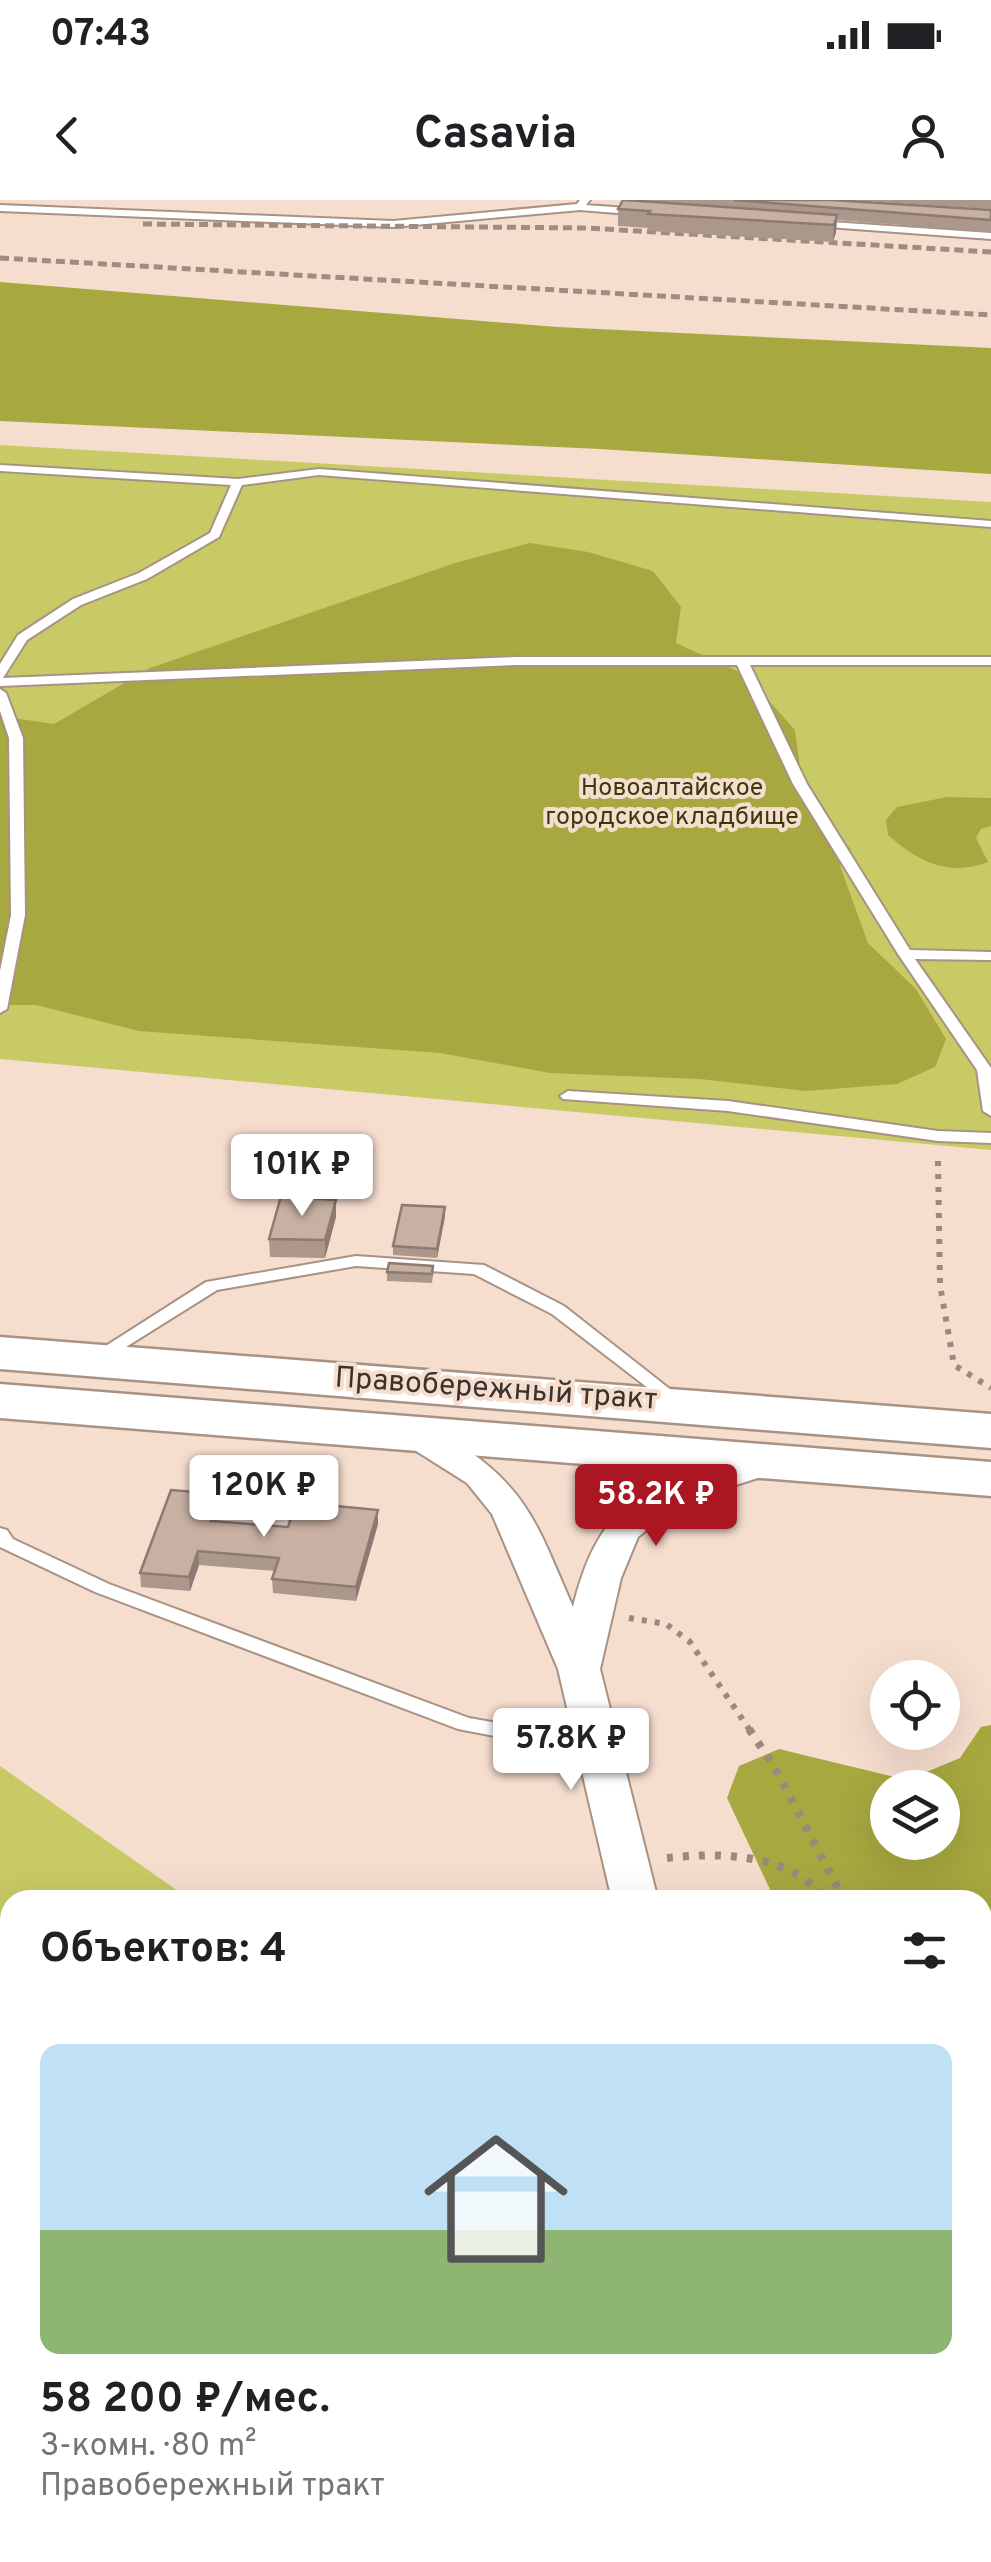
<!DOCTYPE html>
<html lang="ru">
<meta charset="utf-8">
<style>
body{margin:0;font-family:Overpass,sans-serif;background:#f2f2f2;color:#202124;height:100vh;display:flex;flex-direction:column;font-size:38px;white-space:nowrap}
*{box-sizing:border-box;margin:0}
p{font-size:32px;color:#757577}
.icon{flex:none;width:55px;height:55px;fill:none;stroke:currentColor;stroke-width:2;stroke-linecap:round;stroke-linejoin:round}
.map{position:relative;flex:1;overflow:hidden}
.panel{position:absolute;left:0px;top:1690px;width:992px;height:672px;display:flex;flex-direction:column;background:#fff;border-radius:30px 30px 0 0;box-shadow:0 10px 40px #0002}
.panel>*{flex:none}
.controls{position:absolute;left:870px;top:1460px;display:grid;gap:20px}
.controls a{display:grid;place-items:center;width:90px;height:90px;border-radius:50%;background:#fff;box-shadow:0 10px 40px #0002;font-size:50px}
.price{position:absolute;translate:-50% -85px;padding:0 22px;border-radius:10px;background:#fff;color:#222;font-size:32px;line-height:65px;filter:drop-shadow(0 2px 5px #0008)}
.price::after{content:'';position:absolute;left:50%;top:60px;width:30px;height:22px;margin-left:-15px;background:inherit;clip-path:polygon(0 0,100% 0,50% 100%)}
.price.on{background:#aa1621;color:#fff}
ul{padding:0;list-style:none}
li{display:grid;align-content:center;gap:20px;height:530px;padding:0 40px}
li span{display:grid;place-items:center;height:310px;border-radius:20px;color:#555}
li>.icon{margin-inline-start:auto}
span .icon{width:180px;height:180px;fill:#fffc;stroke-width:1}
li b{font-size:42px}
h2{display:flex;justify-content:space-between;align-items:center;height:120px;padding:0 40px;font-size:42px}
.status{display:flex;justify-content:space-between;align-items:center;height:70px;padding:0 50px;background:#fff;direction:ltr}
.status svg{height:28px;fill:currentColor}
header{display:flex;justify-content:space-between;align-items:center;height:130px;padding:0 40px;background:#fff;font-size:45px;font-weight:700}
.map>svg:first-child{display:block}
</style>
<div class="status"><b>07:43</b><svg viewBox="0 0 49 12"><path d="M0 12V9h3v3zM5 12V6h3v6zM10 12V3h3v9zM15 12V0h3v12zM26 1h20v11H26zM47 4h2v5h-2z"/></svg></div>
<header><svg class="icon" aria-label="back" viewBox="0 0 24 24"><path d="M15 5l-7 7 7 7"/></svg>Casavia<svg class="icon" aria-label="person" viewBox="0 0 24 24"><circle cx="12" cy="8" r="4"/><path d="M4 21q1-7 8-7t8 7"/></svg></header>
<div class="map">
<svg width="991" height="2362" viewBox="0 0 991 2362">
<rect width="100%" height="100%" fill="#f6decf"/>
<g fill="#c8ca66">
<polygon points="0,245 991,302 991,950 0,859"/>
<polygon points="0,1566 185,1696 185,1700 10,1700 10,2352 246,2352 247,2362 0,2362"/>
</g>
<g fill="#a7a83f" fill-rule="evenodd">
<polygon points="0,82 557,127 991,148 991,274 600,249 0,221"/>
<polygon points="530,343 588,352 653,371 681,407 676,443 746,475 795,530 803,590 821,620 851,649 840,666 868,743 916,789 946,839 935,867 897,884 805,891 700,879 550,873 440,853 139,831 36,805 0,805 0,516 54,524 150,468 455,363"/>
<path d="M947,597L991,598V626L981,629L976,638L988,662C948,677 919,662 888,635L886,620L897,607Z"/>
<path d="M991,1525V1756L983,1754L982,1700H775L727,1598L739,1566L779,1549L907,1580L960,1558L981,1527ZM888,1588H942V1642H888Z"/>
<polygon points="991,2093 991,2362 915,2362 912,2353 982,2352 982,2094"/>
<polygon points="246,2353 427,2353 428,2362 247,2362"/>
</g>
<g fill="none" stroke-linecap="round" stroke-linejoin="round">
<g stroke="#a89284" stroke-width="4">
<g id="lane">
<polygon points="580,0 590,0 586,5 641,9 646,12 641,15 580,10 393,27 0,11 0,5 393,21 577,4"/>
<polygon points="817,21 991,33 991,39 814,26 812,24"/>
<polygon points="0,265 238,279 319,269 991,321 991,327 319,275 242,285 219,337 147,379 81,405 27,440 3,478 517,457 991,457 991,465 750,465 807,584 910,750 991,752 991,760 915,759 991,868 991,916 983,911 977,870 898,754 793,584 737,465 517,465 0,486 0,464 18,435 73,399 139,373 210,333 231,285 0,271"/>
<polygon points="0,489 6,493 23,538 25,715 7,809 0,813 0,771 11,715 9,538 0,511"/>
<polygon points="568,891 728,901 938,931 991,933 991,943 938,941 728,911 563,899 560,896"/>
<polygon points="356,1056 484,1065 564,1106 685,1201 676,1206 670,1205 552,1114 474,1074 356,1066 217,1090 102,1162 90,1162 87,1158 206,1082"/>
<polygon points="0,1328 7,1330 13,1339 109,1384 469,1518 520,1527 591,1517 598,1519 601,1524 598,1529 591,1531 520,1541 458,1529 95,1392 0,1347"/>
</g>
</g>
<g stroke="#a89284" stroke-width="4">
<g id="street">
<path d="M416,1223C432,1226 444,1235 458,1244C530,1289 540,1333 573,1407C601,1292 652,1285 755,1254L769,1250L783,1254L788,1262L783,1270L717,1291L672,1310L638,1337L621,1378L600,1469L658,1700H612L558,1469L492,1314L467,1283L402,1242L397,1234L402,1226Z"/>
<polygon points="773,2352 828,2352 830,2362 774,2362"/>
</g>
</g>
<g stroke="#a89284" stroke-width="5">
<g id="highway">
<polygon points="0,1137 991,1214 991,1248 0,1169"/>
<polygon points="0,1184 991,1262 991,1296 0,1218"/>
</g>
</g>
<g stroke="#99897e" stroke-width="6" stroke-dasharray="5 8" stroke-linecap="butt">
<polyline points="938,961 940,1085 954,1165 991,1188"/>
<polyline points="629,1418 666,1424 690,1442 751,1532"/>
</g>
<g stroke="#99897e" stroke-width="8" stroke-dasharray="6 10" stroke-linecap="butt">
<polyline points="749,1529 775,1568 844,1700"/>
<path d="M667,1658C721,1652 791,1653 826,1700"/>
<polyline points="982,1861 991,1865"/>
</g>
<use href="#lane" fill="#fff" fill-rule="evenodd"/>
<use href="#street" fill="#fff" fill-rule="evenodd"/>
<use href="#highway" fill="#fff" fill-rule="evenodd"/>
<g stroke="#9e8d82" stroke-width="5" stroke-dasharray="9 5" stroke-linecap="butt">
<polyline points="143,24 587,28 991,52"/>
<polyline points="0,58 991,115"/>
</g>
</g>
<g fill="#ac978c">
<polygon points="623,0 832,0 991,10 991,32 837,20 836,32 833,42 648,31 648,28 618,26 618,9"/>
<polygon points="848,0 991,0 991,9"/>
<polygon points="445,1016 437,1058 393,1055 393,1046"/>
<polygon points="336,1017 325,1058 270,1057 269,1039"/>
<polygon points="387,1072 433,1075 432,1083 387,1081"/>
<polygon points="220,1294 221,1308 217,1321 288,1327 378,1324 356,1401 273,1393 272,1379 275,1371 199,1365 190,1391 141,1387 140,1373"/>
</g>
<g fill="#8c7b72">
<polygon points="837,15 836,32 833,42 834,25"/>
<polygon points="336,1000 336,1017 325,1058 325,1040"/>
<polygon points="445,1007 445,1016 437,1058 437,1049"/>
<polygon points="220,1294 221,1308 212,1335 211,1321"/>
<polygon points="378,1310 378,1324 356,1401 356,1387"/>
<polygon points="198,1351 199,1365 190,1391 189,1377"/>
</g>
<g fill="#c8b0a3" stroke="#8c7b72" stroke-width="2.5">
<polygon points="623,0 625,0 837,15 834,25 648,14 650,11 618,9"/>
<polygon points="734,0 832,0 991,10 991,20"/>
<polygon points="281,996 336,1000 325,1040 269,1039"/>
<polygon points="402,1005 445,1007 437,1049 393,1046"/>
<polygon points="389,1063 433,1066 432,1074 387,1072"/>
<polygon points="171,1290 220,1294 211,1321 288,1327 296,1302 378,1310 356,1387 272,1379 279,1358 198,1351 189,1377 140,1373"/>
</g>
<g text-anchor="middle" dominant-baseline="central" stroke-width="8" stroke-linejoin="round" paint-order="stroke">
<g font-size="25" fill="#393a0e" stroke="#f6decf">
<text x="672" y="589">Новоалтайское<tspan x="672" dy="29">городское кладбище</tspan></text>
</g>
<g font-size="30" fill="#3b322c" stroke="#f6decf">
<text transform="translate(496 1190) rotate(4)">Правобережный тракт</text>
</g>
</g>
</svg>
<div class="controls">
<a><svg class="icon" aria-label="locate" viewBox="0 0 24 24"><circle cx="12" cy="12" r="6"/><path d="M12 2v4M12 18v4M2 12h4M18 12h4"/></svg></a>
<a><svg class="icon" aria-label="layers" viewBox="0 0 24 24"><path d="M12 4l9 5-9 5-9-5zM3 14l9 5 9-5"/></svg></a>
</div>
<b class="price" style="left:302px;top:1019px">101K ₽</b>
<b class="price" style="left:264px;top:1340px">120K ₽</b>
<b class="price on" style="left:656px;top:1349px">58.2K ₽</b>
<b class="price" style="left:571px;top:1593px">57.8K ₽</b>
<section class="panel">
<h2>Объектов: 4<svg class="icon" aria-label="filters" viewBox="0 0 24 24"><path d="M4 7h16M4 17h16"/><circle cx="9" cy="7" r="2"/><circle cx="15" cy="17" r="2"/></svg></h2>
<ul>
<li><span style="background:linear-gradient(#bfe0f5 60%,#8fb573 0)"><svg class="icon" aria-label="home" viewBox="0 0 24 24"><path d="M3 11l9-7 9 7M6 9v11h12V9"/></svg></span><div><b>58 200 ₽/мес.</b><p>3-комн. · 80 m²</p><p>Правобережный тракт</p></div></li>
</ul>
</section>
</div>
